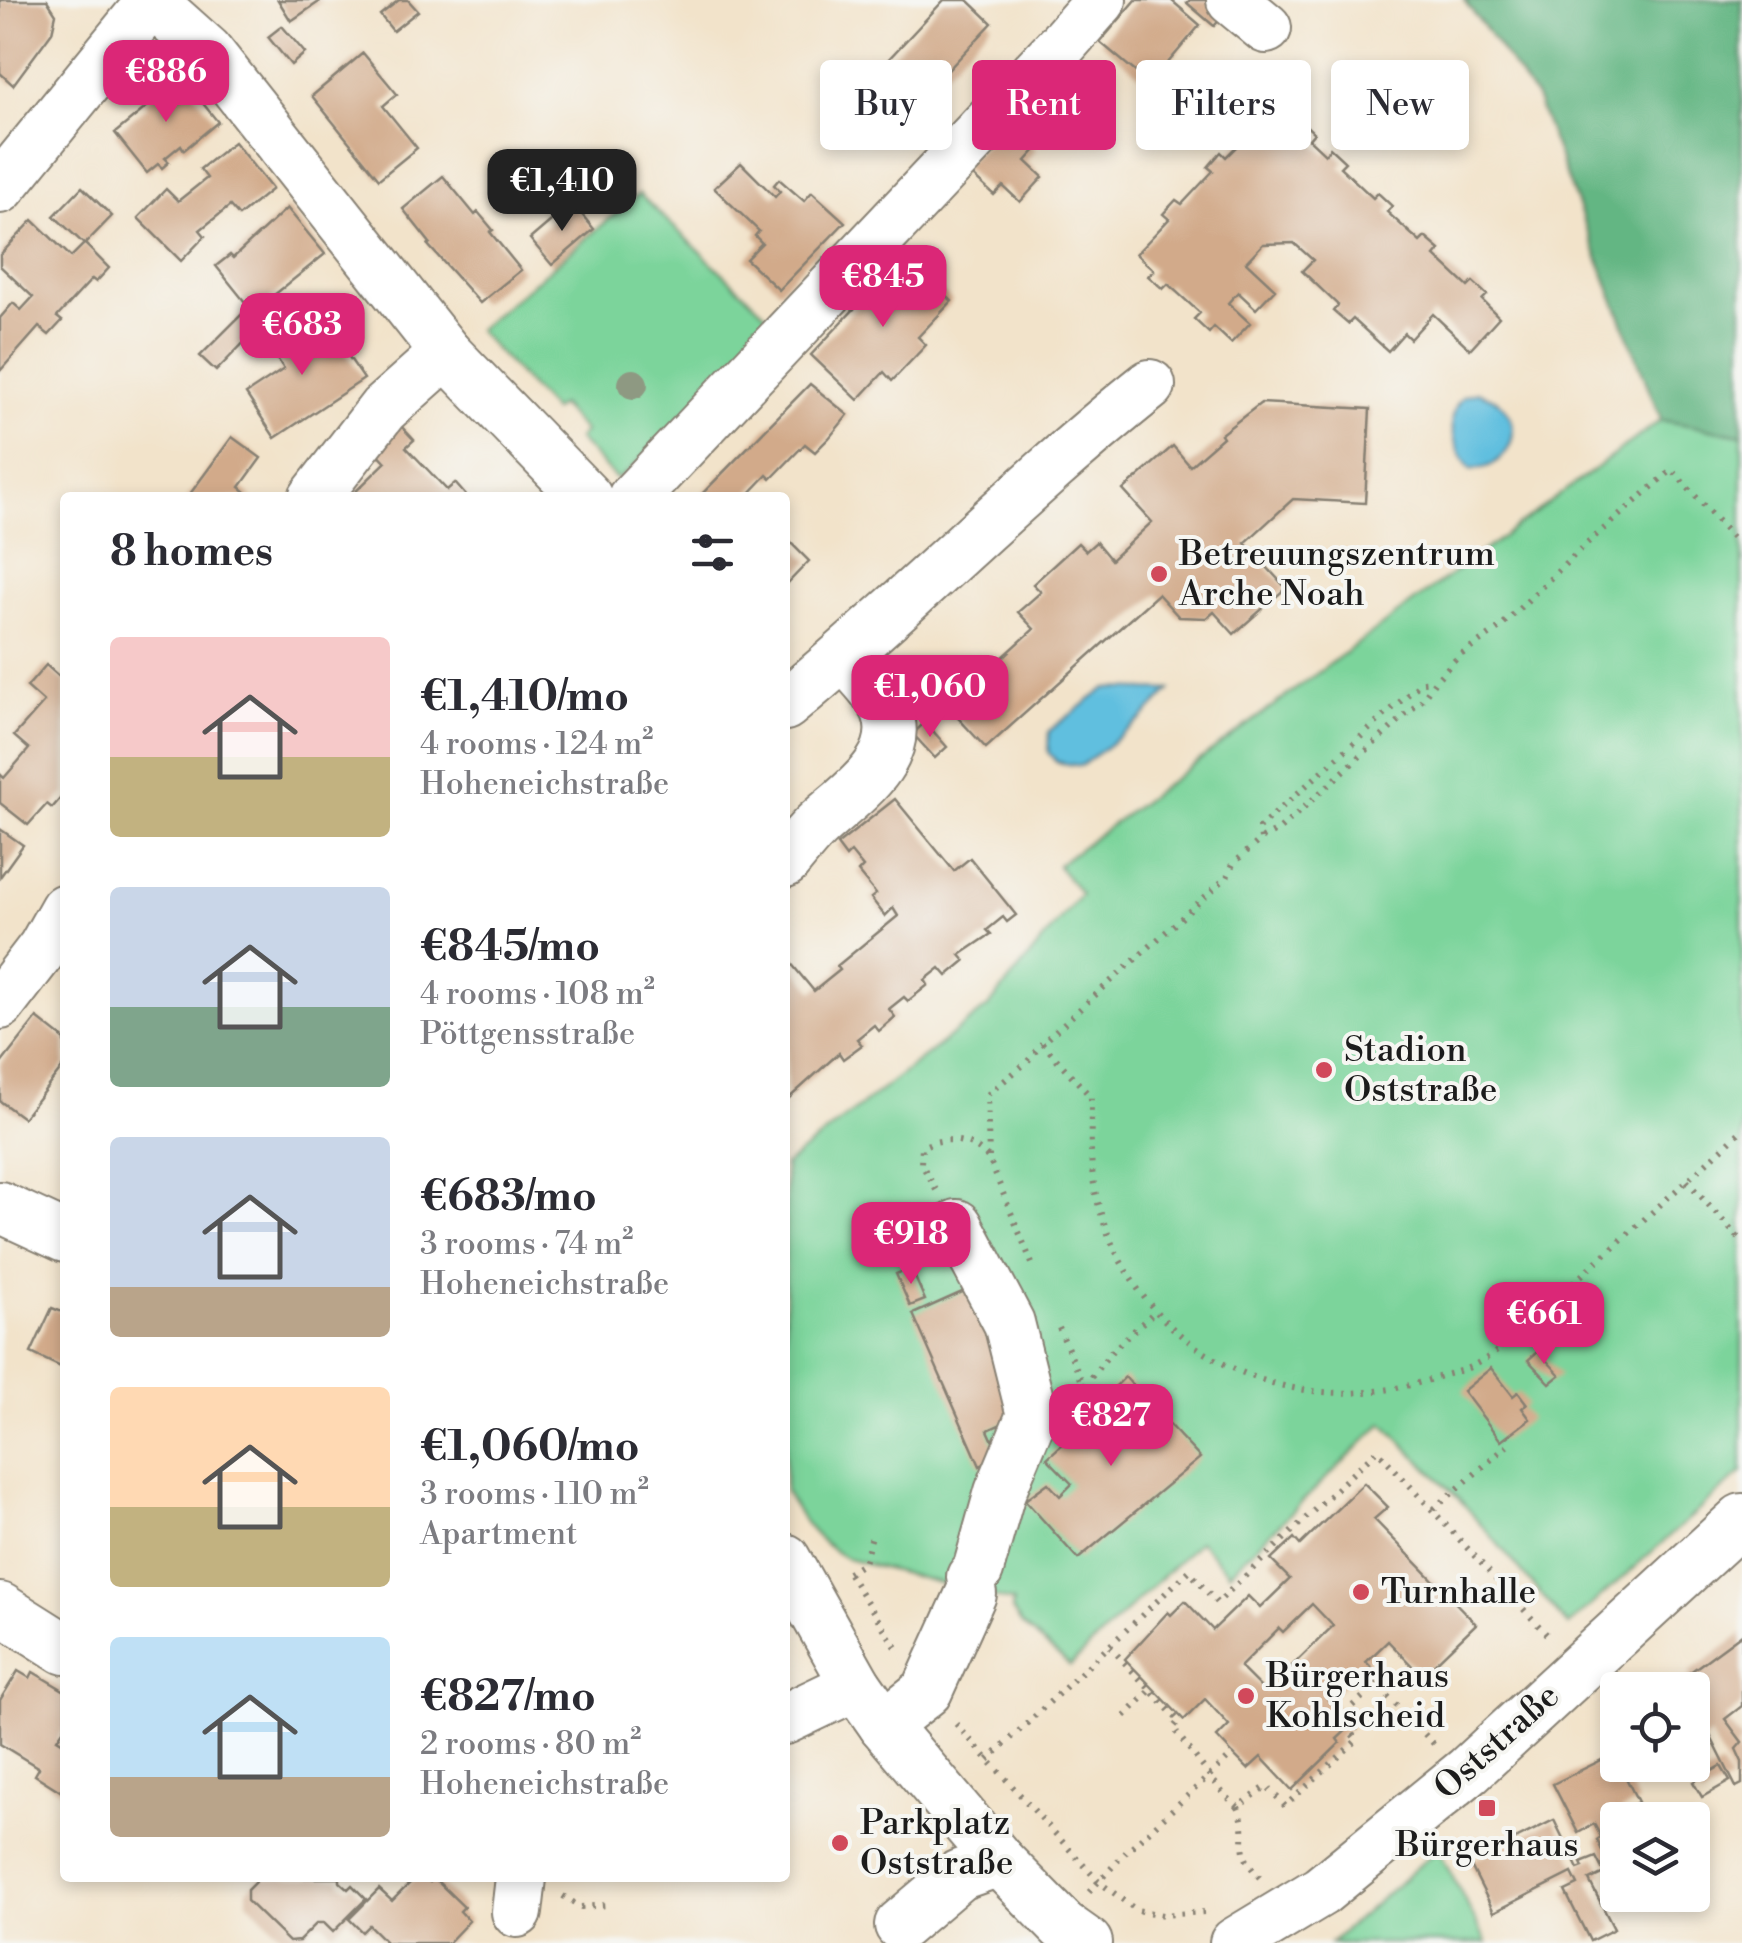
<!DOCTYPE html>
<meta charset="utf-8">
<style>
body{margin:0;font-family:"Libre Bodoni",serif;background:#f7f7f7;color:#2b2b33;height:100vh;display:flex;flex-direction:column;font-size:38px;white-space:nowrap}
*{box-sizing:border-box;margin:0}
p{font-size:32px;color:#7c7c81}
.icon{flex:none;width:55px;height:55px;fill:none;stroke:currentColor;stroke-width:2;stroke-linecap:round;stroke-linejoin:round}
.map{position:relative;flex:1;overflow:hidden}
.sheet{position:absolute;left:60px;top:492px;width:730px;height:1390px;display:flex;flex-direction:column;background:#fff;border-radius:10px;box-shadow:0 5px 15px #0003}
.sheet>*{flex:none}
.guide{position:absolute;left:820px;top:60px;width:770px;height:90px;display:flex;gap:20px}
.fabs{position:absolute;left:1600px;top:1672px;display:grid;gap:20px}
.fabs a{display:grid;place-items:center;width:110px;height:110px;border-radius:10px;background:#fff;box-shadow:0 5px 15px #0003;font-size:50px}
.price{position:absolute;translate:-50% -85px;padding:0 22px;border-radius:20px;background:#db2777;color:#fff;font-size:32px;line-height:65px;filter:drop-shadow(0 2px 5px #0008)}
.price::after{content:'';position:absolute;left:50%;top:60px;width:30px;height:22px;margin-left:-15px;background:inherit;clip-path:polygon(0 0,100% 0,50% 100%)}
.price.current{background:#222;color:#fff}
ul{padding:0;list-style:none}
li{display:flex;align-items:center;gap:30px;height:250px;padding:0 50px}
li span{display:grid;place-items:center;flex:none;width:280px;height:200px;border-radius:10px;color:#555}
li>.icon{margin-inline-start:auto}
span .icon{width:120px;height:120px;fill:#fffc;stroke-width:1}
li b{font-size:42px}
h2{display:flex;justify-content:space-between;align-items:center;height:120px;padding:0 50px;font-size:42px}
.tag{padding:0 35px;border-radius:10px;background:#fff;box-shadow:0 5px 15px #0003;font-size:35px;line-height:90px}
.tag.current{background:#db2777;color:#fff}
.map>svg:first-child{display:block}
</style>
<div class="map">
<svg width="1742" height="1943" viewBox="0 0 1742 1943">
<rect width="100%" height="100%" fill="#f6f6f2"/>
<filter id="ink" filterUnits="userSpaceOnUse"><feTurbulence type="fractalNoise" baseFrequency=".01" numOctaves="2"/><feDisplacementMap in="SourceGraphic" scale="20" xChannelSelector="R" yChannelSelector="G"/><feConvolveMatrix kernelMatrix="1 2 1 2 8 2 1 2 1" color-interpolation-filters="sRGB"/></filter>
<filter id="wash" filterUnits="userSpaceOnUse"><feTurbulence type="fractalNoise" baseFrequency=".0048" numOctaves="4" result="noise"/><feDisplacementMap in="SourceGraphic" scale="40" xChannelSelector="R" yChannelSelector="G"/><feGaussianBlur stdDeviation="2.25" result="paint"/><feColorMatrix in="noise" values="0 0 0 0 0 0 0 0 0 0 0 0 0 0 0 0 0 1.4 0 .05"/><feComposite in="paint" operator="in"/></filter>
<g filter="url(#wash)">
<rect width="100%" height="100%" fill="#f2e3ca"/>
<g fill="#7bd49b" stroke="#4c785c" stroke-width="2.5">
<polygon points="639,194 778,325 628,472 616,479 578,439 584,432 560,405 553,411 477,330"/>
<path d="M1661,420L1742,435V1472L1568,1626L1462,1502L1383,1423L1229,1573L1199,1541L1070,1666L1022,1625L1012,1610L1013,1602L847,1559C818,1543 801,1520 785,1491V1165L989,1006L1081,894L1057,865Z"/>
<polygon points="1438,1849 1487,1943 1330,1943"/>
</g>
<polygon fill="#64b683" stroke="#406950" stroke-width="2.5" points="1464,0 1742,0 1742,435 1661,420 1536,98"/>
<g fill="#61bfdf" stroke="#3e6e7e" stroke-width="2.5">
<path d="M1477,392C1484,395 1493,397 1499,402C1529,428 1506,472 1470,469C1455,448 1443,418 1463,396Z"/>
<polygon points="1106,688 1170,690 1142,719 1081,766 1057,762 1048,752 1049,731"/>
</g>
<g id="blocks">
<g fill="#d2aa8a" fill-rule="evenodd">
<polygon points="0,0 47,0 56,14 52,32 13,85 0,73"/>
<polygon points="278,0 322,0 291,21"/>
<polygon points="399,0 408,0 418,11 393,31 380,15"/>
<polygon points="944,0 968,0 992,23 893,129 856,94"/>
<polygon points="1136,0 1171,0 1200,25 1150,84 1100,42"/>
<polygon points="1190,0 1210,0 1226,13 1214,26 1187,3"/>
<polygon points="282,26 305,53 291,65 268,37"/>
<polygon points="363,53 397,94 383,106 417,148 379,179 312,96"/>
<polygon points="179,74 218,122 184,150 181,145 165,158 169,162 162,168 158,164 147,173 115,133 148,106 145,102"/>
<polygon points="1274,95 1314,133 1309,139 1325,154 1330,148 1345,162 1340,167 1373,198 1378,193 1392,206 1387,212 1420,242 1425,237 1440,250 1435,256 1468,287 1473,282 1487,295 1482,300 1499,317 1470,349 1433,314 1410,339 1404,333 1388,351 1353,319 1348,324 1333,311 1338,305 1302,271 1313,260 1294,243 1263,244 1246,262 1275,289 1256,309 1238,292 1228,303 1250,323 1231,343 1214,327 1209,333 1194,319 1200,313 1168,284 1163,289 1148,276 1154,270 1136,254 1169,219 1163,214 1176,200 1182,204 1213,171 1208,167 1221,152 1226,157 1242,141 1236,135"/>
<polygon points="1005,122 1036,150 1026,161 1043,177 1020,202 1003,186 994,195 963,167"/>
<polygon points="234,142 272,189 239,216 230,206 200,230 205,236 181,261 138,218 166,189 178,201 207,178 200,169"/>
<polygon points="741,163 775,197 780,191 774,185 779,179 804,201 812,192 845,222 779,290 746,259 762,243 755,236 759,231 714,188"/>
<polygon points="443,176 475,215 478,212 493,230 490,232 521,270 480,303 428,245 430,243 403,209"/>
<polygon points="82,187 112,216 85,244 109,268 96,282 92,279 57,317 62,321 49,335 39,327 0,371 0,318 13,303 21,310 33,297 0,266 0,255 33,220 71,257 84,244 54,216"/>
<polygon points="572,203 594,229 552,265 530,239"/>
<polygon points="287,208 325,254 253,312 216,266 230,255 233,258"/>
<polygon points="904,256 952,301 918,337 926,345 892,381 884,372 858,400 811,355"/>
<polygon points="241,315 256,330 216,371 200,356"/>
<polygon points="280,319 286,327 294,321 313,350 334,335 364,379 275,438 246,394 284,369 265,341 273,335 268,327"/>
<polygon points="810,384 848,415 829,438 815,452 805,444 771,479 767,475 745,498 703,498 701,495"/>
<polygon points="1261,403 1370,409 1365,503 1293,499 1245,543 1286,588 1234,634 1214,612 1207,618 1179,617 1158,594 986,748 948,707 1034,629 1018,612 1041,592 1033,584 1078,543 1086,551 1096,542 1111,560 1152,522 1123,490 1173,446 1190,466 1223,437 1221,434"/>
<polygon points="400,425 414,440 406,447 427,469 447,490 455,483 468,498 349,498 386,462 374,449"/>
<polygon points="232,437 261,458 240,487 253,498 187,498"/>
<polygon points="785,537 809,561 785,586"/>
<polygon points="46,665 63,680 65,678 65,793 52,808 47,804 28,825 0,803 0,774 4,778 29,749 14,736 44,702 27,687"/>
<polygon points="925,722 947,747 935,758 913,734"/>
<polygon points="895,799 954,871 970,858 1016,915 1007,922 1003,917 987,930 991,934 960,955 965,961 947,976 940,968 925,980 928,985 908,1001 904,997 889,1009 895,1017 879,1031 874,1025 857,1039 862,1045 843,1059 839,1053 787,1100 785,956 814,991 840,970 837,966 898,916 893,908 885,916 871,898 876,894 858,872 863,867 851,852 846,857 837,845"/>
<polygon points="0,829 23,845 0,877"/>
<polygon points="37,1018 65,1040 65,1064 23,1118 0,1101 0,1065"/>
<polygon points="903,1213 917,1242 887,1256 874,1226"/>
<polygon points="911,1268 925,1300 910,1306 896,1274"/>
<polygon points="969,1289 1025,1413 988,1430 1000,1457 980,1466 913,1314"/>
<polygon points="52,1308 65,1313 65,1369 31,1353"/>
<polygon points="1538,1351 1560,1375 1550,1383 1528,1360"/>
<polygon points="1491,1368 1513,1396 1518,1392 1527,1404 1522,1408 1530,1419 1501,1441 1463,1391"/>
<polygon points="1125,1377 1200,1458 1078,1559 1025,1500 1048,1483 1060,1496 1072,1484 1047,1458 1095,1415 1091,1410"/>
<path d="M1364,1483L1388,1507L1374,1519L1476,1624L1422,1676L1388,1641L1366,1662L1372,1668L1360,1680L1354,1674L1328,1699L1352,1725L1337,1739L1340,1743L1292,1790L1261,1757L1248,1769L1233,1754L1217,1737L1229,1725L1205,1699L1184,1720L1125,1659L1168,1612L1171,1615L1185,1601L1213,1630L1248,1596L1260,1608L1290,1579L1271,1560L1294,1538L1300,1545ZM1312,1604L1333,1626L1265,1692L1240,1667L1279,1628L1283,1632Z"/>
<polygon points="1742,1634 1742,1706 1725,1719 1742,1742 1736,1749 1742,1762 1742,1784 1736,1787 1710,1735 1692,1748 1692,1690 1666,1690 1675,1683 1677,1687 1692,1676 1689,1673"/>
<polygon points="18,1671 30,1678 33,1672 65,1691 65,1727 57,1739 65,1744 65,1794 35,1775 39,1768 0,1744 0,1700"/>
<polygon points="1614,1754 1638,1802 1620,1812 1624,1820 1618,1820 1618,1853 1608,1863 1597,1840 1601,1837 1594,1824 1578,1833 1553,1784"/>
<polygon points="1721,1766 1730,1781 1702,1797 1693,1782"/>
<polygon points="1554,1820 1578,1869 1583,1867 1581,1863 1596,1857 1604,1873 1589,1880 1614,1929 1590,1941 1565,1891 1578,1885 1572,1873 1494,1912 1469,1862"/>
<polygon points="259,1878 340,1878 340,1882 348,1889 352,1885 366,1899 333,1932 324,1923 317,1923 299,1941 289,1942 247,1901 247,1890"/>
<polygon points="415,1878 425,1878 430,1882 434,1878 464,1907 460,1911 469,1921 448,1943 387,1943 369,1925 362,1932 349,1919 379,1889 392,1901"/>
</g>
</g>
</g>
<g filter="url(#ink)">
<use href="#blocks" fill-opacity="0" stroke="#878073" stroke-width="2.5"/>
<g fill="none" stroke-linecap="round" stroke-linejoin="round">
<g stroke="#878073" stroke-width="54">
<g id="minor">
<polyline points="150,0 207,51 446,353 587,498"/>
<polyline points="1232,0 1266,28"/>
<polyline points="0,188 153,0"/>
<polyline points="314,498 383,409 446,353"/>
<polyline points="633,498 1057,50 1101,0"/>
<path d="M785,705C910,602 1023,486 1150,385"/>
<path d="M785,862C795,850 804,838 815,827C846,797 906,762 887,711C879,691 858,672 844,656"/>
<polyline points="0,1004 43,948 65,909"/>
<polyline points="0,1207 65,1237"/>
<polyline points="957,1225 1009,1323 1032,1415 1000,1492 978,1570 972,1577"/>
<polyline points="785,1559 856,1685 884,1725 999,1861 1063,1926 1087,1943"/>
<polyline points="0,1608 65,1649"/>
<polyline points="785,1719 856,1685"/>
<polyline points="884,1725 927,1691 971,1594"/>
<polyline points="517,1912 521,1878"/>
<polyline points="900,1925 959,1875 999,1861"/>
<polyline points="1235,1943 1321,1891 1469,1770 1742,1519"/>
</g>
</g>
<g stroke="#878073" stroke-width="6" stroke-dasharray="2.5 8" stroke-linecap="butt">
<path d="M1742,540L1733,538L1672,470L1586,544L1497,630L1458,657L1435,681L1421,701L1280,829L1261,839L1233,864L1227,877L1042,1043L1091,1097C1091,1129 1089,1164 1096,1195C1133,1353 1289,1428 1438,1377C1450,1373 1464,1371 1474,1365C1507,1349 1535,1317 1562,1293C1622,1239 1683,1185 1742,1130"/>
<polyline points="1261,839 1259,828 1280,809 1422,682 1433,681"/>
<polyline points="989,1157 987,1095 1027,1062 1042,1043"/>
<polyline points="1687,1181 1742,1242"/>
<path d="M936,1190L921,1163L922,1147C945,1135 973,1139 989,1159L1033,1266"/>
<polyline points="1059,1328 1084,1386"/>
<polyline points="1072,1402 1111,1352 1155,1311"/>
<polyline points="1434,1509 1507,1446"/>
<polyline points="848,1573 864,1563 872,1536"/>
<polyline points="849,1574 899,1652"/>
<polyline points="1110,1647 1179,1721 1173,1728 1223,1793 1238,1807 1267,1786 1285,1806 1357,1740 1351,1733 1363,1721 1351,1707 1378,1684"/>
<polyline points="1366,1674 1435,1745"/>
<polyline points="1125,1716 1149,1692"/>
<polyline points="956,1724 1098,1881 1136,1910 1163,1915 1204,1912"/>
<polyline points="988,1760 1189,1571 1217,1603 1377,1450 1550,1638"/>
<path d="M1238,1807C1252,1839 1230,1847 1261,1879"/>
<polyline points="1089,1892 1128,1850 1233,1754"/>
<polyline points="563,1896 581,1907 608,1905"/>
</g>
<use href="#minor" stroke="#fff" stroke-width="50"/>
</g>
<circle fill="#8e9982" cx="633" cy="384" r="15"/>
</g>
<g fill="#d1495b" stroke="#f6f6f2" stroke-width="4">
<circle cx="1159" cy="574" r="10"/>
<circle cx="1324" cy="1070" r="10"/>
<circle cx="1361" cy="1592" r="10"/>
<circle cx="1246" cy="1696" r="10"/>
<rect x="1477" y="1798" width="20" height="20" rx="5"/>
<circle cx="840" cy="1843" r="10"/>
</g>
<g text-anchor="middle" dominant-baseline="central" stroke-width="8" stroke-linejoin="round" paint-order="stroke">
<g font-size="35" fill="#1c1c1c" stroke="#f6f6f2" text-anchor="start">
<text x="1179" y="554">Betreuungszentrum<tspan x="1179" dy="40">Arche Noah</tspan></text>
<text x="1344" y="1050">Stadion<tspan x="1344" dy="40">Oststraße</tspan></text>
<text x="1381" y="1592">Turnhalle</text>
<text x="1266" y="1676">Bürgerhaus<tspan x="1266" dy="40">Kohlscheid</tspan></text>
<text x="860" y="1823">Parkplatz<tspan x="860" dy="40">Oststraße</tspan></text>
<text x="1487" y="1845" text-anchor="middle">Bürgerhaus</text>
</g>
<g font-size="35" fill="#1c1c1c" stroke="#f6f6f2">
<text transform="translate(1497 1742) rotate(-42)">Oststraße</text>
</g>
</g>
</svg>
<div class="fabs">
<a><svg class="icon" aria-label="locate" viewBox="0 0 24 24"><circle cx="12" cy="12" r="6"/><path d="M12 2v4M12 18v4M2 12h4M18 12h4"/></svg></a>
<a><svg class="icon" aria-label="layers" viewBox="0 0 24 24"><path d="M12 4l9 5-9 5-9-5zM3 14l9 5 9-5"/></svg></a>
</div>
<b class="price" style="left:166px;top:125px">€886</b>
<b class="price current" style="left:562px;top:234px">€1,410</b>
<b class="price" style="left:883px;top:330px">€845</b>
<b class="price" style="left:302px;top:378px">€683</b>
<b class="price" style="left:930px;top:740px">€1,060</b>
<b class="price" style="left:911px;top:1287px">€918</b>
<b class="price" style="left:1544px;top:1367px">€661</b>
<b class="price" style="left:1111px;top:1469px">€827</b>
<div class="guide">
<a class="tag">Buy</a>
<a class="tag current">Rent</a>
<a class="tag">Filters</a>
<a class="tag">New</a>
</div>
<section class="sheet">
<h2>8 homes<svg class="icon" aria-label="filters" viewBox="0 0 24 24"><path d="M4 7h16M4 17h16"/><circle cx="9" cy="7" r="2"/><circle cx="15" cy="17" r="2"/></svg></h2>
<ul>
<li><span style="background:linear-gradient(#f6c9c9 60%,#c2b280 0)"><svg class="icon" aria-label="home" viewBox="0 0 24 24"><path d="M3 11l9-7 9 7M6 9v11h12V9"/></svg></span><div><b>€1,410/mo</b><p>4 rooms · 124 m²</p><p>Hoheneichstraße</p></div></li>
<li><span style="background:linear-gradient(#c9d6e8 60%,#7fa58c 0)"><svg class="icon" aria-label="home" viewBox="0 0 24 24"><path d="M3 11l9-7 9 7M6 9v11h12V9"/></svg></span><div><b>€845/mo</b><p>4 rooms · 108 m²</p><p>Pöttgensstraße</p></div></li>
<li><span style="background:linear-gradient(#c9d6e8 75%,#b9a48a 0)"><svg class="icon" aria-label="home" viewBox="0 0 24 24"><path d="M3 11l9-7 9 7M6 9v11h12V9"/></svg></span><div><b>€683/mo</b><p>3 rooms · 74 m²</p><p>Hoheneichstraße</p></div></li>
<li><span style="background:linear-gradient(#ffd9b3 60%,#c2b280 0)"><svg class="icon" aria-label="home" viewBox="0 0 24 24"><path d="M3 11l9-7 9 7M6 9v11h12V9"/></svg></span><div><b>€1,060/mo</b><p>3 rooms · 110 m²</p><p>Apartment</p></div></li>
<li><span style="background:linear-gradient(#bfe0f5 70%,#b9a48a 0)"><svg class="icon" aria-label="home" viewBox="0 0 24 24"><path d="M3 11l9-7 9 7M6 9v11h12V9"/></svg></span><div><b>€827/mo</b><p>2 rooms · 80 m²</p><p>Hoheneichstraße</p></div></li>
</ul>
</section>
</div>
